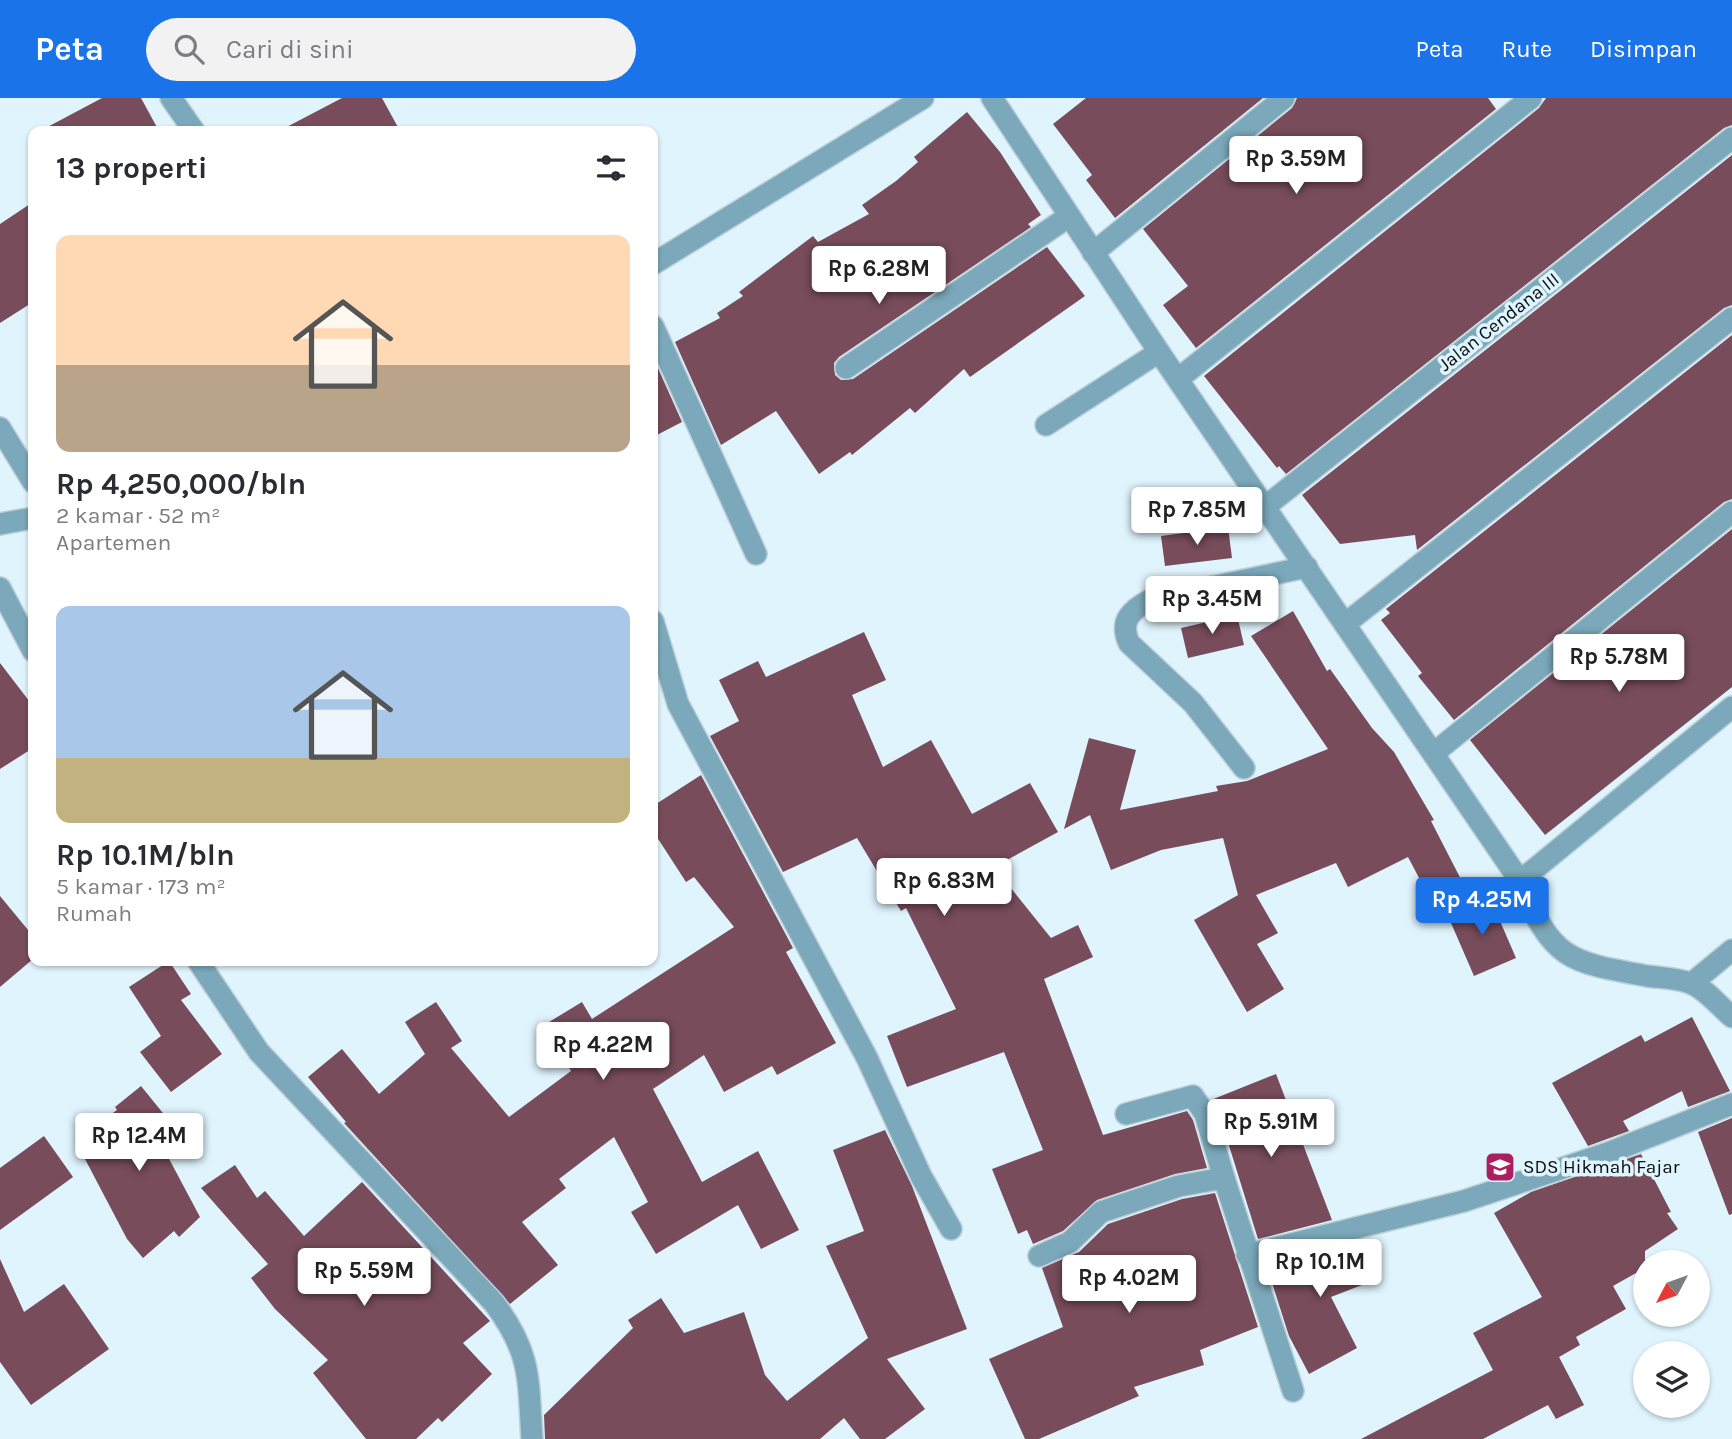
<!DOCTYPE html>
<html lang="id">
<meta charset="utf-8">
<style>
body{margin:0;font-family:Karla,sans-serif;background:#f2f2f3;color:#2b2b33;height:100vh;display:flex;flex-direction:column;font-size:26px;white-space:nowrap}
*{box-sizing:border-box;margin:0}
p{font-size:23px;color:#7c7c81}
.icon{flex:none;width:38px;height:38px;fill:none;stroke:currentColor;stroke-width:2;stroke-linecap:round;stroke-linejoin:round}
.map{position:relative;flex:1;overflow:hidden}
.drawer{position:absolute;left:28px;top:28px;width:630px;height:840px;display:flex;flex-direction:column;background:#fff;border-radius:14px;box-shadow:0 2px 5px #0004}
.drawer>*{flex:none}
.needle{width:46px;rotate:229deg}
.buttons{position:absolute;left:1633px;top:1152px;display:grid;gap:14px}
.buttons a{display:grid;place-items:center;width:77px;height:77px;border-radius:50%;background:#fff;box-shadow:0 2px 5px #0004;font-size:35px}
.price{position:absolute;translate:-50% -60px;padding:0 16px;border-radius:7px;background:#fff;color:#222;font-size:23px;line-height:46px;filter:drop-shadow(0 2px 4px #0008)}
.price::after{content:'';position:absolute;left:50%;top:42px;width:21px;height:16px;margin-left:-10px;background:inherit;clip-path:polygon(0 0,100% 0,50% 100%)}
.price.current{background:#1a73e8;color:#fff}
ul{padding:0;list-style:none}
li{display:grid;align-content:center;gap:14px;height:371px;padding:0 28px}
li span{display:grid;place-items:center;height:217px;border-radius:14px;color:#555}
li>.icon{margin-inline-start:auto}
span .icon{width:126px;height:126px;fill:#fffc;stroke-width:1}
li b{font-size:30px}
h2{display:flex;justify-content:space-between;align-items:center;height:84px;padding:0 28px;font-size:30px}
header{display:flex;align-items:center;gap:42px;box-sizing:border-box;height:98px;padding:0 35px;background:#1a73e8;color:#fff}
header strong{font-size:33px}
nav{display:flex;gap:38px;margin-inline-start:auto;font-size:24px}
.search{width:490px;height:63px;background:#f2f2f3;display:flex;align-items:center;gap:18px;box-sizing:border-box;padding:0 24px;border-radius:38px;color:#7c7c81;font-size:26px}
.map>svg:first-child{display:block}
</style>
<header>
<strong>Peta</strong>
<div class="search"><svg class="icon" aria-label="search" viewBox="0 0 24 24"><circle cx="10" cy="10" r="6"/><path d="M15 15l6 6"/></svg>Cari di sini</div>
<nav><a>Peta</a><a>Rute</a><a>Disimpan</a></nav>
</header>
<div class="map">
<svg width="1732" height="1341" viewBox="0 0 1732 1341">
<rect width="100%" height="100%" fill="#e0f4fd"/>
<g fill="#784c5b">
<polygon points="102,0 141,0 159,33 40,33"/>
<polygon points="342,0 382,0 400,33 279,33"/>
<polygon points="1086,0 1263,0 1115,120 1086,82 1092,77 1053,26"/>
<polygon points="1297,0 1488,0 1496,11 1196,250 1163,207 1188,188 1143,131 1292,10"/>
<polygon points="1546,0 1732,0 1732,27 1724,30 1286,376 1279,368 1277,370 1204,278 1539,10"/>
<polygon points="967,14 1000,54 1041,117 1028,126 1031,129 839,259 834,265 835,277 841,282 853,281 1047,149 1085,198 970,279 964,271 915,315 910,310 852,357 850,354 819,376 776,313 721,347 675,244 720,220 717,215 743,198 739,194 813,138 818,144 869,116 862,107 896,83 918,64 914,59"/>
<polygon points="1732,57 1732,207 1724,210 1417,452 1415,437 1340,446 1302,397"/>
<polygon points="33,104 33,204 0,225 0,126"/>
<polygon points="1732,237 1732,401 1724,404 1454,622 1418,578 1422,575 1381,522 1390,515 1386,511"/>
<polygon points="653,259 682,324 653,339"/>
<polygon points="1228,429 1232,460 1165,468 1161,438"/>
<polygon points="1732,431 1732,589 1545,737 1470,642"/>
<polygon points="1293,513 1327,573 1330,571 1372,630 1394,654 1434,722 1431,723 1468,795 1436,812 1408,759 1348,789 1336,765 1256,797 1278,835 1257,846 1284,891 1247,914 1194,822 1238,797 1223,740 1161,752 1111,772 1090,717 1064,731 1089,640 1136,652 1120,712 1218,693 1216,688 1247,683 1328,651 1251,538"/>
<polygon points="1237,517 1244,547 1188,560 1181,530"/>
<polygon points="864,534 886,582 852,597 883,669 931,642 972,716 1030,685 1058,734 994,769 1051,840 1078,827 1093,859 1044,881 1103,1037 1187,1013 1193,1022 1207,1070 1175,1076 1097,1102 1063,1133 1033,1146 1027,1132 1018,1136 992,1071 1043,1052 1004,954 907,989 887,938 956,911 906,810 901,813 857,740 783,774 710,638 739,623 719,582 758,563 766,579"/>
<polygon points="0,565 33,608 33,650 0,671"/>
<polygon points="701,677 793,850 786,854 836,945 777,977 772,968 724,994 704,957 653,991 702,1084 758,1053 799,1132 761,1151 738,1107 656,1156 631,1114 648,1104 614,1039 559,1081 566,1090 522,1124 558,1167 510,1206 344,1025 346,1024 308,979 342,951 379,996 425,956 405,924 436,904 462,943 451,950 509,1019 571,973 544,927 582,904 592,921 734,829 694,779 686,784 653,733 653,708"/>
<polygon points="0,798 33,838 33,861 0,889"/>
<polygon points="1490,800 1516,860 1474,878 1448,818"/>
<polygon points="169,863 191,896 181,902 222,956 171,994 140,954 161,938 129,889"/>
<polygon points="1692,919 1730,993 1688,1009 1682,993 1623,1023 1629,1033 1588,1048 1552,985 1641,937 1645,944"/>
<polygon points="1276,976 1332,1122 1258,1141 1218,1012 1211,1002"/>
<polygon points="141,988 175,1030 159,1042 200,1119 179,1139 174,1133 143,1160 127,1141 75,1042 117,1012 115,1009"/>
<polygon points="1732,1020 1732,1116 1729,1117 1698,1034"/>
<polygon points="885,1032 912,1088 967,1231 887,1261 925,1311 885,1341 860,1341 844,1320 820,1341 545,1341 544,1317 633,1230 628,1222 661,1200 684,1235 744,1214 765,1277 787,1303 868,1240 826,1148 864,1133 833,1052"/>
<polygon points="44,1038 73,1079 0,1132 0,1070"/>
<polygon points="1641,1056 1671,1114 1667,1115 1678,1131 1645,1153 1645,1170 1613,1188 1626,1211 1576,1239 1580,1247 1559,1259 1584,1307 1556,1321 1548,1307 1483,1341 1361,1341 1493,1272 1473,1235 1542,1199 1494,1115 1531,1094"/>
<polygon points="235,1067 257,1100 265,1093 304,1138 362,1084 490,1223 463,1245 492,1276 442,1324 438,1320 416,1341 366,1341 313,1275 328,1262 275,1211 251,1180 268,1166 201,1090"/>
<polygon points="1215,1095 1258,1229 1200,1252 1204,1267 1134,1289 1139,1298 1039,1341 1025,1341 989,1261 1063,1229 1042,1170 1079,1154 1108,1126 1182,1101"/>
<polygon points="1364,1141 1380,1180 1331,1199 1357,1250 1309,1276 1289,1238 1266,1166"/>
<polygon points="0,1161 24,1214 64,1186 109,1251 31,1307 0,1264"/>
</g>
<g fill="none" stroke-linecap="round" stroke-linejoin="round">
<g stroke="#bdcfd7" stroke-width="24">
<g id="street">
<polyline points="171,0 194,33"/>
<path d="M992,0L1159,254L1520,783C1552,861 1567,864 1647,878C1661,880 1677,880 1690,885C1705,890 1720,909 1732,919"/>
<polyline points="1093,155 1284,0"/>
<polyline points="653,166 923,0"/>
<polyline points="653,228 756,456"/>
<polyline points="846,270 1068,119"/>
<polyline points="1178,281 1531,0"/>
<polyline points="1046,327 1159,254"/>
<polyline points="0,330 33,384"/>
<polyline points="1266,408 1732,40"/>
<polyline points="0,426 33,420"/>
<polyline points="0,490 33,553"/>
<polyline points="653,523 678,606 867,960 921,1078 951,1131"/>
<polyline points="1345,526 1732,220"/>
<polyline points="1434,655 1732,414"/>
<path d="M1244,670L1193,605L1129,545C1119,523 1131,512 1150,502L1307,469"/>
<polyline points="1520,783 1732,609"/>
<path d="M198,863L259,954L494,1205C532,1256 528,1281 532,1341"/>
<polyline points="1692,885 1732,852"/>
<polyline points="1126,1016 1193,998 1205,1016 1224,1080"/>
<polyline points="1247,1157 1464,1103 1608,1055 1732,1006"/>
<polyline points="1039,1158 1070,1144 1101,1114 1179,1088 1224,1080 1293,1293"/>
</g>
</g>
<use href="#street" stroke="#7ba8ba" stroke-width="21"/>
</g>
<defs>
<g id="school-square" transform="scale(1.575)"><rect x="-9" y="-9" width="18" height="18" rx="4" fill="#ab1f60" stroke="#e0f4fd"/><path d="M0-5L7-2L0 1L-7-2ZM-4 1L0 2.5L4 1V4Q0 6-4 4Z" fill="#fff"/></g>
</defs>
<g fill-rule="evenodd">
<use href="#school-square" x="1500" y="1069"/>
</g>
<g text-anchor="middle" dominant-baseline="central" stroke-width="7" stroke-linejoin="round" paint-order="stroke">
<g font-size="19" fill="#060d0f" stroke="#e0f4fd">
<text transform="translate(1499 224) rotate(-38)">Jalan Cendana III</text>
</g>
<g font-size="19" fill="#060d0f" stroke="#e0f4fd" text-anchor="start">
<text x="1523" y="1069">SDS Hikmah Fajar</text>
</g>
</g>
</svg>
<div class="buttons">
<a><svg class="needle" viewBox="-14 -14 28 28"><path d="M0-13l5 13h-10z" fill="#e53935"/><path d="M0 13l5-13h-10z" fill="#7c7c81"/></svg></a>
<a><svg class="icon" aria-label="layers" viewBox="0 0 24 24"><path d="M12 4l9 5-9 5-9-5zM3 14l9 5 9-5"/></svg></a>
</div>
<b class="price" style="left:1296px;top:98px">Rp 3.59M</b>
<b class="price" style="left:879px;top:208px">Rp 6.28M</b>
<b class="price" style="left:1197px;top:449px">Rp 7.85M</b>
<b class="price" style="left:1212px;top:538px">Rp 3.45M</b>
<b class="price" style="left:1619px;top:596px">Rp 5.78M</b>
<b class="price" style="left:944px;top:820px">Rp 6.83M</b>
<b class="price current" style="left:1482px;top:839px">Rp 4.25M</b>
<b class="price" style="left:603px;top:984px">Rp 4.22M</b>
<b class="price" style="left:1271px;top:1061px">Rp 5.91M</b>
<b class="price" style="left:139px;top:1075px">Rp 12.4M</b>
<b class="price" style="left:1320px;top:1201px">Rp 10.1M</b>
<b class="price" style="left:364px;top:1210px">Rp 5.59M</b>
<b class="price" style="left:1129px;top:1217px">Rp 4.02M</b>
<section class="drawer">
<h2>13 properti<svg class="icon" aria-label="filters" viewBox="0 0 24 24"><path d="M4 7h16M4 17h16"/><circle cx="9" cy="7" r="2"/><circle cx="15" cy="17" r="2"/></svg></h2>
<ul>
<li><span style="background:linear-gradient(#ffd9b3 60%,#b9a48a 0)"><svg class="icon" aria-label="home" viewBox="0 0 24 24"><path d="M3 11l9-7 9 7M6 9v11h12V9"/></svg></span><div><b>Rp 4,250,000/bln</b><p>2 kamar · 52 m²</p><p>Apartemen</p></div></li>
<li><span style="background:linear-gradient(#a9c7e8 70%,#c2b280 0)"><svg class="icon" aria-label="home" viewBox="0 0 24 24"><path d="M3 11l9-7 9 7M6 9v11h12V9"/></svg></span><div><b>Rp 10.1M/bln</b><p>5 kamar · 173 m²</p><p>Rumah</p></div></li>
</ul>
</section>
</div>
